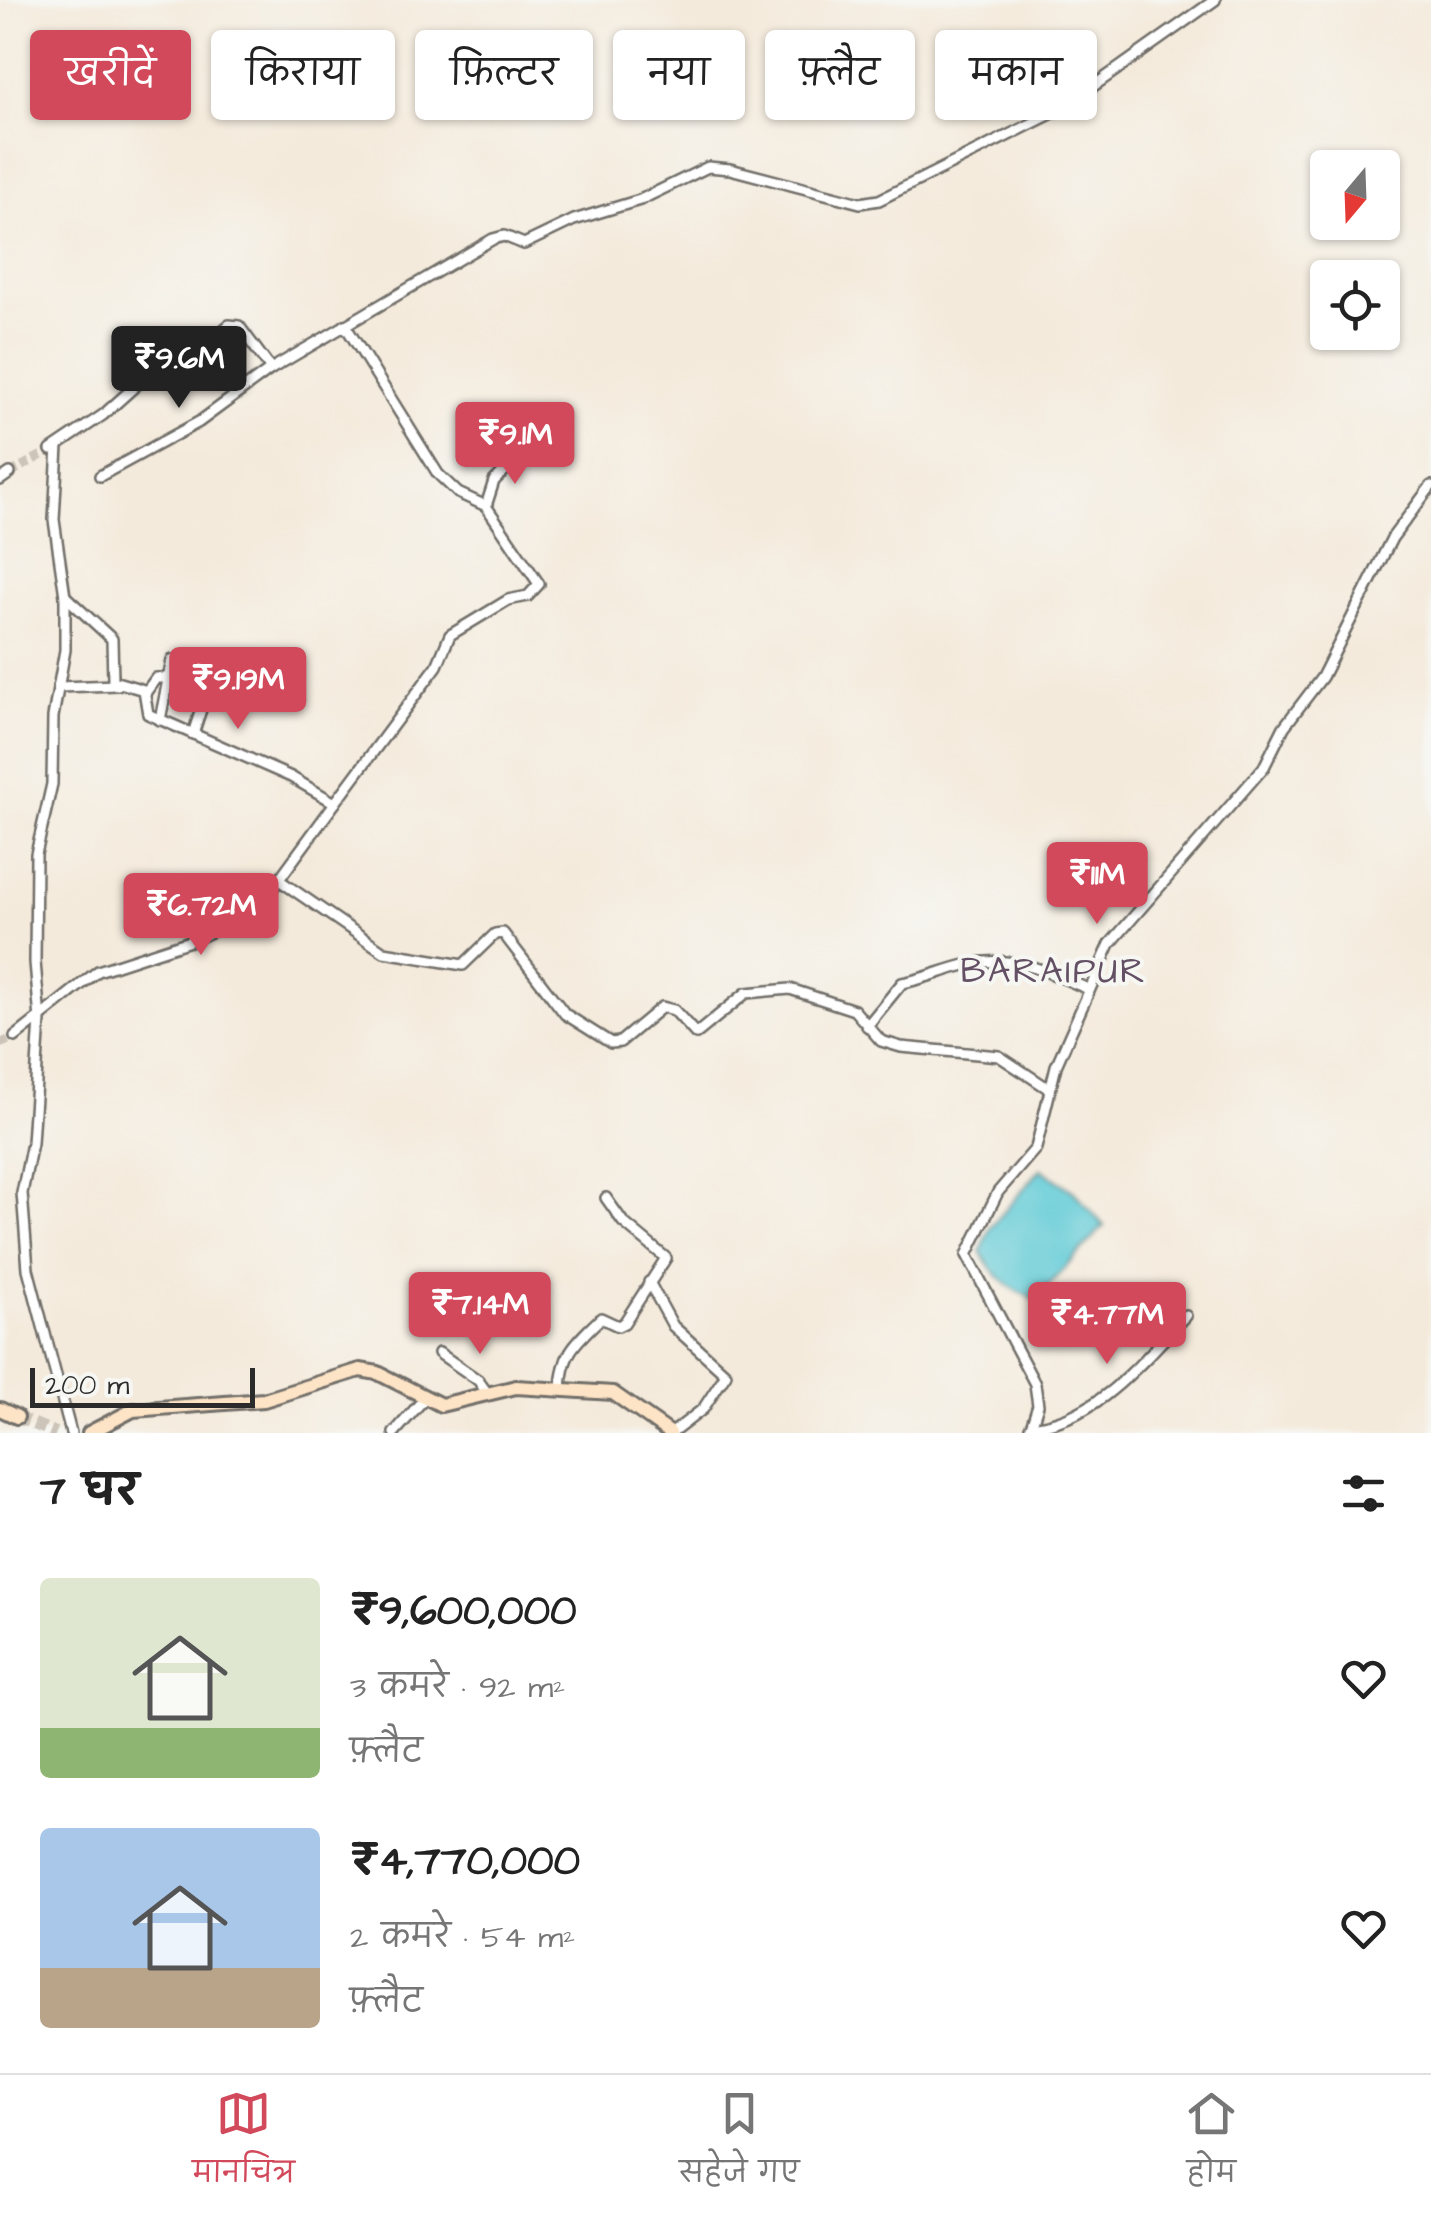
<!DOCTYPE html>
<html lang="hi">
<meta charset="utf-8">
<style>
body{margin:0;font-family:"Architects Daughter","Playpen Sans Deva",sans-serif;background:#f2f2f2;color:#222;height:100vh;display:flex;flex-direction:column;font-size:38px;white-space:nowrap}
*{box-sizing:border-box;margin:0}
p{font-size:32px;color:#767676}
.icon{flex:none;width:55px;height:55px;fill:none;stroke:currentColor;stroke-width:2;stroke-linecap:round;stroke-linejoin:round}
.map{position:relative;height:1433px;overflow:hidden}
.drawer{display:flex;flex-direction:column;background:#fff;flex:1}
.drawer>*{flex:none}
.guide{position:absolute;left:30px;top:30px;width:1372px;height:90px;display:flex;gap:20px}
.needle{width:65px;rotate:199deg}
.controls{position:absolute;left:1310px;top:150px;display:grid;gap:20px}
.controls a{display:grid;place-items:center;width:90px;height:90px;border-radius:10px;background:#fff;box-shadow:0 2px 8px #0004;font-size:50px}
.scale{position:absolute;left:30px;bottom:25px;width:225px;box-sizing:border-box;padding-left:10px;border:5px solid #2b2b2b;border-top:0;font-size:28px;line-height:35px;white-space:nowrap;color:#2b2b2b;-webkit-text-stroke:8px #f6f6f2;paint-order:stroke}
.price{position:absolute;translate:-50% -85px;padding:0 22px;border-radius:10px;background:#d1495b;color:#fff;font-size:32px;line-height:65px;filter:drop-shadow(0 2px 5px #0008)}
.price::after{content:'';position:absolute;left:50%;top:60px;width:30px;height:22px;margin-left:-15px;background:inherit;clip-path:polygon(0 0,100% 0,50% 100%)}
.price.selected{background:#222;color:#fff}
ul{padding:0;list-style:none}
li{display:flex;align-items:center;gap:30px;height:250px;padding:0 40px}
li span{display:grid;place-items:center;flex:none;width:280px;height:200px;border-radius:10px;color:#555}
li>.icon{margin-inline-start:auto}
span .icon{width:120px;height:120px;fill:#fffc;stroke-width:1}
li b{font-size:42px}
h2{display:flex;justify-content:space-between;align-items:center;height:120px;padding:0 40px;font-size:42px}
.tag{padding:0 35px;border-radius:10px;background:#fff;box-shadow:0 2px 8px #0004;font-size:35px;line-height:90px}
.tag.selected{background:#d1495b;color:#fff}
.dock{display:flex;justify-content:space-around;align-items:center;height:140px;border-top:2px solid #e0e0e0;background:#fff;font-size:28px;color:#767676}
.dock a{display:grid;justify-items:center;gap:5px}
.dock .selected{color:#d1495b}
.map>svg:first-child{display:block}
</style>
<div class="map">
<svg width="1431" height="1433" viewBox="0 0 1431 1433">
<rect width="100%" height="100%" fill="#f6f6f2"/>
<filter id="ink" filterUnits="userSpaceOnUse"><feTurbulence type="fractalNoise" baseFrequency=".01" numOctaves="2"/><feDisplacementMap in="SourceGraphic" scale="20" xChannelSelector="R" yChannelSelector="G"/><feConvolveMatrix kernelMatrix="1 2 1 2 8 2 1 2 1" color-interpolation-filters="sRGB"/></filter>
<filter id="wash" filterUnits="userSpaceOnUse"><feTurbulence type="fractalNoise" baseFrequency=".0048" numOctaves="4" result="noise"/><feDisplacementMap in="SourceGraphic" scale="40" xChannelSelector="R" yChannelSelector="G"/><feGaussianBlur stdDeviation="2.25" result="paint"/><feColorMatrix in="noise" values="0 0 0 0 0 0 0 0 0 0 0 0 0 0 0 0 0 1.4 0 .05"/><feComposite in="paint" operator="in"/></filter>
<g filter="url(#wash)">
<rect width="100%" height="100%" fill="#f4eadb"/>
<path fill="#5ecad6" stroke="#447a80" stroke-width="2.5" d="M1041,1169L1074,1192L1104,1226L1044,1290L1039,1302C1011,1289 994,1279 981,1251L990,1228Z"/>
</g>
<g filter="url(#ink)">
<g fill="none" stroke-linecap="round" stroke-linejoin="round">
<g stroke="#ccc4b8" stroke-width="9" stroke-dasharray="9 4.5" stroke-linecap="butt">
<polyline points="10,473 51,450"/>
<polyline points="0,1044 15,1037"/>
</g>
<polyline stroke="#ccc4b8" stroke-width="12" stroke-dasharray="12 6" stroke-linecap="butt" points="17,1417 56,1433"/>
<g stroke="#716e69" stroke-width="14">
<g id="street">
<polyline points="58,446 54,520 65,596 65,650 53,717 52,784 36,854 35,962 40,1020 32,1143 22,1193 28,1269 71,1433"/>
<polyline points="51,450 103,415 151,372 188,361 229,325 239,326 271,369 493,239 504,236 524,244 574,220 640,200 708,167 730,169 860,203 879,200 1061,109 1215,0"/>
<polyline points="100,476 199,422 271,369"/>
<polyline points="0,480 10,473"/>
<polyline points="486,506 494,481 521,455"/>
<polyline points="58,687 118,685"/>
<polyline points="146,692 156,678 171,678"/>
<polyline points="160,720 172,660"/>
<polyline points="193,734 206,694"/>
<polyline points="335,803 437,666 450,635 508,600 528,596 539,584 486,506 458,493 438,474 345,325"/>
<polyline points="279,880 384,952 463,965 495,934 503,933 565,1014 611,1043 620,1042 662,1007 674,1010 696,1034 746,993 790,989 854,1010 881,1041 901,1047 999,1056 1049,1089"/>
<path d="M867,1026L902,983C925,979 946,969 969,964C1014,955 1048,971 1088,989"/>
<polyline points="15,1037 98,971 196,939 244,917 266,897 335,803 291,777 148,714 144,690 113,681 112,639 65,596"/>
<polyline points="649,1282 673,1326 726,1374 703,1409 672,1433"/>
<polyline points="439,1353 478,1380 488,1394"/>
<path d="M561,1390C562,1353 575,1343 601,1318L618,1326L624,1323L666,1258L623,1222L606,1198"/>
<path d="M1030,1427C1097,1421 1141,1362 1186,1316"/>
<polyline points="394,1433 424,1399"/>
<polyline points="1029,1433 1038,1405 1035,1384 967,1255 998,1192 1036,1148 1056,1066 1110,944 1264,767 1284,727 1322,677 1392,538 1431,486"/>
</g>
</g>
<g stroke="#716e69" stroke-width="18">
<g id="secondary">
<polyline points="0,1409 17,1417"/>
<polyline points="89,1433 133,1410 264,1400 360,1370 378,1373 441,1405 516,1387 613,1393 670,1433"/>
</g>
</g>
<use href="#street" stroke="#fff" stroke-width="9"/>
<use href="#secondary" stroke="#fee4c6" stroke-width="12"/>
</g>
</g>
<g text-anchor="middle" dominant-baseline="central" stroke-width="8" stroke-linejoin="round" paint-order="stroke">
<g font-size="35" letter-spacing="2.5" fill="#635064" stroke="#f6f6f2">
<text x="1054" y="971">BARAIPUR</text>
</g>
</g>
</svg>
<div class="controls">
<a><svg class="needle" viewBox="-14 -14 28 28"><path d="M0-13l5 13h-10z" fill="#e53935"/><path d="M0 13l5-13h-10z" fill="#767676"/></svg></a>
<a><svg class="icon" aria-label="locate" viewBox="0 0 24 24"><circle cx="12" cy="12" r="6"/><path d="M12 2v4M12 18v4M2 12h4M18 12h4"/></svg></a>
</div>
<div class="scale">200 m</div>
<b class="price selected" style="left:179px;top:411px">₹9.6M</b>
<b class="price" style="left:515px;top:487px">₹9.1M</b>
<b class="price" style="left:238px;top:732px">₹9.19M</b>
<b class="price" style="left:1097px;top:927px">₹11M</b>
<b class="price" style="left:201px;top:958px">₹6.72M</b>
<b class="price" style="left:480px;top:1357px">₹7.14M</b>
<b class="price" style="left:1107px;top:1367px">₹4.77M</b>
<div class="guide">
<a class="tag selected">खरीदें</a>
<a class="tag">किराया</a>
<a class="tag">फ़िल्टर</a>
<a class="tag">नया</a>
<a class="tag">फ़्लैट</a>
<a class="tag">मकान</a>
</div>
</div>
<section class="drawer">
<h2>7 घर<svg class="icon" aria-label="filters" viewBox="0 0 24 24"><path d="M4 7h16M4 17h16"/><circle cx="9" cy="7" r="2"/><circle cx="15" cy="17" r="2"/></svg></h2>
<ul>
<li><span style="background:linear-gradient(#dfe7d0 75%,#8fb573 0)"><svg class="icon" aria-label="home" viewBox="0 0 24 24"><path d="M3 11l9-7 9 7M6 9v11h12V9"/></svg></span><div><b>₹9,600,000</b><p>3 कमरे · 92 m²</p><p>फ़्लैट</p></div><svg class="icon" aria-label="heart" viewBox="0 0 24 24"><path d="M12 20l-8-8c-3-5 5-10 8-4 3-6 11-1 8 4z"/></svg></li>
<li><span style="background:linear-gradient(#a9c7e8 70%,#b9a48a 0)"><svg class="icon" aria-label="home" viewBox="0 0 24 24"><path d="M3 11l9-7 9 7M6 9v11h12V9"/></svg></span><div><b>₹4,770,000</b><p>2 कमरे · 54 m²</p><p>फ़्लैट</p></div><svg class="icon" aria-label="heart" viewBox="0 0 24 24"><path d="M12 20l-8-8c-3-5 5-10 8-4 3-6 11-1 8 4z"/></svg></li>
</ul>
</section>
<nav class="dock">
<a class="selected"><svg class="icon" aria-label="map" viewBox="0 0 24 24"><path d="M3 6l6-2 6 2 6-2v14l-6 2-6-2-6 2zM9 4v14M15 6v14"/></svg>मानचित्र</a>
<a><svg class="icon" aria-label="saved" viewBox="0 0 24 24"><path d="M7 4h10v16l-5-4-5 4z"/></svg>सहेजे गए</a>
<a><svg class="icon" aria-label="home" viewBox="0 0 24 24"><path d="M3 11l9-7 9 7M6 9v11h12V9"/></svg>होम</a>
</nav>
